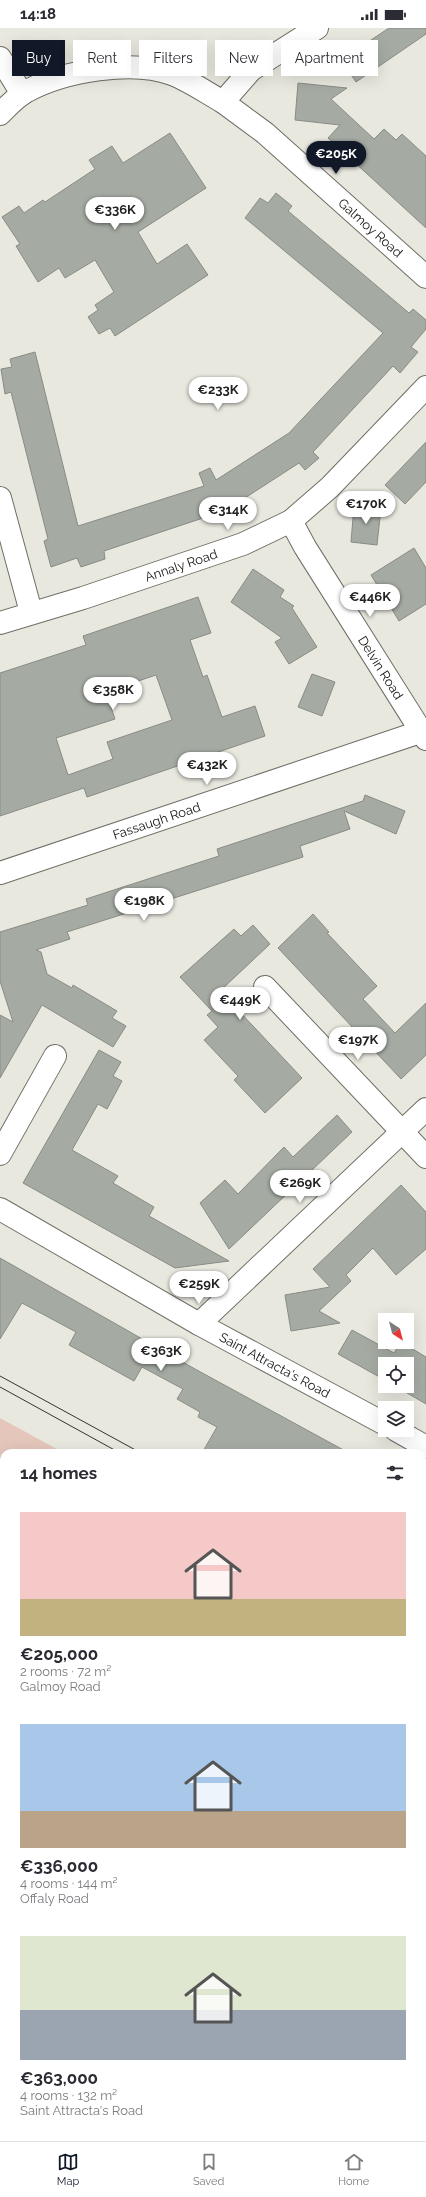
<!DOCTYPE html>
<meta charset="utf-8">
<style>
body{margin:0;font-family:Raleway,sans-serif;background:#f7f7f7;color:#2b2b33;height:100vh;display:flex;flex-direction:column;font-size:15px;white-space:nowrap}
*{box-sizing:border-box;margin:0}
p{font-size:13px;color:#7c7c81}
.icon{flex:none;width:22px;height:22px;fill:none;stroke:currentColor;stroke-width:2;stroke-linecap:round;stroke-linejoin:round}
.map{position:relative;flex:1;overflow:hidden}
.details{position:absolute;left:0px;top:1421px;width:426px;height:692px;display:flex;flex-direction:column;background:#fff;border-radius:12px 12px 0 0;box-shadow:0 4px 16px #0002}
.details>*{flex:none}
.top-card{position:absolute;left:12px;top:12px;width:402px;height:36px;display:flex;gap:8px}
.needle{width:26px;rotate:144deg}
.fabs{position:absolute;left:378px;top:1285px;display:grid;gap:8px}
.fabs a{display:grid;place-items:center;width:36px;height:36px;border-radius:0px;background:#fff;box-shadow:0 4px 16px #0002;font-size:20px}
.price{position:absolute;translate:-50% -34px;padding:0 9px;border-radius:14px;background:#fff;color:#222;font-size:13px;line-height:26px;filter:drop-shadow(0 1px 2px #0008)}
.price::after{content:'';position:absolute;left:50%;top:24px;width:12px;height:9px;margin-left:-6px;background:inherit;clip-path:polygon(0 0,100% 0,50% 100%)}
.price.active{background:#111827;color:#fff}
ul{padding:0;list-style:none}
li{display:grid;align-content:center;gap:8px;height:212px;padding:0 20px}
li span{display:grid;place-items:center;height:124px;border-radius:0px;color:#555}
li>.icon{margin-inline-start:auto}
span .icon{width:72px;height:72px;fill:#fffc;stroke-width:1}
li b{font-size:17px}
h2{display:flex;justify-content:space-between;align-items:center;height:48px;padding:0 20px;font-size:17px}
.tag{padding:0 14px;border-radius:0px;background:#fff;box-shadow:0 4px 16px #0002;font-size:14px;line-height:36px}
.tag.active{background:#111827;color:#fff}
.status{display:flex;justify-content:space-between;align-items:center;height:28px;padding:0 20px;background:#fff;direction:ltr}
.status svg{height:11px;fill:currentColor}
.tabs{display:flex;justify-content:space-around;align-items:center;height:56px;border-top:1px solid #e1e1e2;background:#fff;font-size:11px;color:#7c7c81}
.tabs a{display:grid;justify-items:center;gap:2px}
.tabs .active{color:#111827}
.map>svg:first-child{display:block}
</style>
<div class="status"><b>14:18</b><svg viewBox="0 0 49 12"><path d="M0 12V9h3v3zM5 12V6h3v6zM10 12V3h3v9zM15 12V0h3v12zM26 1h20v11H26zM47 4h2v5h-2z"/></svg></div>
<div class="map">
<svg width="426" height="2113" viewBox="0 0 426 2113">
<rect width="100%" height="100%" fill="#e9e8df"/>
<g fill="#e4c6bb">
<polygon points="0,1390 64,1425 4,1425 4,1748 0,1743"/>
<polygon points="422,1622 426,1624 426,1851 422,1851"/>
<polygon points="422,2024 426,2024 426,2077 422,2078"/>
<polygon points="0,2071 4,2071 4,2109 96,2109 79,2113 0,2113"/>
</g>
<polygon fill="#98b8a9" points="422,2077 426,2077 426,2113 80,2113 101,2109 422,2109"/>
<g fill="#a5aaa3" stroke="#888c85" fill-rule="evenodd">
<polygon points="389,0 426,0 426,6 356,54 341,32"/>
<polygon points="298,55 347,60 331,71 374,111 384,101 396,112 402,106 426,128 426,200 328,110 340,97 295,92"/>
<polygon points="170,105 206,160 138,204 157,236 187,216 208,247 115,308 110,300 99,306 88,289 98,282 95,277 114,264 95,232 65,250 59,240 38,254 16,218 20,216 2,189 19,178 24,185 43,172 45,174 95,141 89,132 112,118 123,135"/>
<polygon points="276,165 292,178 288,183 409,285 413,281 426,292 426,301 411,319 418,324 400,345 393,338 313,424 319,430 305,442 299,435 231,479 235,486 218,494 215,486 104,523 105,531 81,539 77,530 51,539 44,513 48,511 11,364 5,366 1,341 12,339 10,331 35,324 78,498 204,458 199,445 210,440 216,452 289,405 383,305 245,190 260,170 268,175"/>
<polygon points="426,414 426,454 405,476 385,457"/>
<polygon points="354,478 381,480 377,517 351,514"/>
<polygon points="414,520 426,540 426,576 399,593 371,547"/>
<polygon points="253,541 284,562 280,569 294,578 292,580 317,619 289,636 275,614 282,610 231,574"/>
<path d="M198,569L211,605L190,612L203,649L207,647L222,689L255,678L265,708L87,769L84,760L0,788V645L86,617L83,608ZM156,647L172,692L107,714L113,731L68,747L56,710L115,691L106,664Z"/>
<polygon points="312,646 335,654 322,688 298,679"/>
<polygon points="365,767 405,783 396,806 344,783 350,801 300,818 303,829 67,904 70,911 36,922 41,924 47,946 72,960 73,957 117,983 112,990 126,998 113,1019 42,977 0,1050 0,987 13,994 0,953 0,904 88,877 86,871 219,828 217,821 363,773"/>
<polygon points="313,886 329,904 327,905 377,958 363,971 395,1005 426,975 426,1027 401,1051 278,920"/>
<polygon points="253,897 270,916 220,963 302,1050 265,1085 234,1052 238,1048 204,1012 218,999 207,987 212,983 180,949 234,901 241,908"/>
<polygon points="99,1022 121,1034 113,1048 122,1053 107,1081 98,1076 72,1122 118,1148 113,1155 154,1179 149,1188 229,1233 175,1240 23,1155"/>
<polygon points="337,1087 352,1104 229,1221 200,1175 225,1152 238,1166 284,1119 293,1129"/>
<polygon points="401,1157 426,1184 426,1221 396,1247 373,1220 346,1247 351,1253 319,1283 340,1295 291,1303 285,1267 330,1259 313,1241"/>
<polygon points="0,1230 195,1341 349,1425 202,1425 217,1399 198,1389 200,1384 177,1371 183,1361 142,1339 134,1353 69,1317 76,1304 22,1275 0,1311"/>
<polygon points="352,1302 394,1325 401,1314 426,1329 426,1376 395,1358 407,1358 407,1336 385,1336 385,1352 338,1326"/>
</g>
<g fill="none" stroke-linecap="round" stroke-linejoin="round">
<g stroke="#6f6e66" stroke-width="24">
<g id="minor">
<polyline points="0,30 22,66"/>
<path id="s1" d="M223,74L265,105L426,249"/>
<path d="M0,86C8,78 17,68 27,63C64,43 133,31 172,46C190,53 207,65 223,74L251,42L317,0"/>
<polyline points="0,470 31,584"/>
<path id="s2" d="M291,493L305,519L426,711"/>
<path id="s3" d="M0,595L83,570L243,516L291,493L330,459L426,359"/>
<path id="s4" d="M0,845L426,702"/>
<polyline points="265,959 426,1129"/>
<polyline points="0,1126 55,1028"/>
<path id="s5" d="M0,1181L199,1296L385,1396"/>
<polyline points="199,1296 426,1081"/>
<polyline points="396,1402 426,1419"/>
<polyline points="0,1771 4,1776"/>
<polyline points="422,2002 426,2001"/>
<polyline points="0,2058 4,2057"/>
</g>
</g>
<use href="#minor" stroke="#fff" stroke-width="22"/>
<g stroke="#34332f" stroke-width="1">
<polyline points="0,1348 141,1425"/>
<polyline points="0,1359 120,1425"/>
<polyline points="422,1577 426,1579"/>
<polyline points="422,1588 426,1590"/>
</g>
</g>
<g text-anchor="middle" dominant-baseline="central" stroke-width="3.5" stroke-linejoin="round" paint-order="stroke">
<g font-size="13" fill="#181714" stroke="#f6f6ec">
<text stroke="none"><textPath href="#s1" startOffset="194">Galmoy Road</textPath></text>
<text stroke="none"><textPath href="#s3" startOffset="190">Annaly Road</textPath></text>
<text stroke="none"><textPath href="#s2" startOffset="172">Delvin Road</textPath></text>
<text stroke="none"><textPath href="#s4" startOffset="165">Fassaugh Road</textPath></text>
<text stroke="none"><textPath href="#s5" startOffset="316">Saint Attracta's Road</textPath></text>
</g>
</g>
</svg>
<div class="fabs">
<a><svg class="needle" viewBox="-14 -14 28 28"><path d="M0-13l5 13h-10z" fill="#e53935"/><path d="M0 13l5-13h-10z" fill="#7c7c81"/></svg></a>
<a><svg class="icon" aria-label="locate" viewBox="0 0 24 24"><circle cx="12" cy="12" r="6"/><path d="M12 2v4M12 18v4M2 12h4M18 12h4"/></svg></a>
<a><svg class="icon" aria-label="layers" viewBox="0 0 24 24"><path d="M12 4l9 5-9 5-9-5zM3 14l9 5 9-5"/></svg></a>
</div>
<b class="price active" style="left:336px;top:147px">€205K</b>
<b class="price" style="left:115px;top:203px">€336K</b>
<b class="price" style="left:218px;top:383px">€233K</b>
<b class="price" style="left:366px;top:497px">€170K</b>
<b class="price" style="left:228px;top:503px">€314K</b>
<b class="price" style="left:370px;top:590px">€446K</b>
<b class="price" style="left:113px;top:683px">€358K</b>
<b class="price" style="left:207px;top:758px">€432K</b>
<b class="price" style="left:144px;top:894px">€198K</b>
<b class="price" style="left:240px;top:993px">€449K</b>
<b class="price" style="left:358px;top:1033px">€197K</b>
<b class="price" style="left:300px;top:1176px">€269K</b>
<b class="price" style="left:199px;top:1277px">€259K</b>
<b class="price" style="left:161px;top:1344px">€363K</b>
<div class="top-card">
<a class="tag active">Buy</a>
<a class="tag">Rent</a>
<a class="tag">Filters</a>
<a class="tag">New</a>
<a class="tag">Apartment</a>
</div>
<section class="details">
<h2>14 homes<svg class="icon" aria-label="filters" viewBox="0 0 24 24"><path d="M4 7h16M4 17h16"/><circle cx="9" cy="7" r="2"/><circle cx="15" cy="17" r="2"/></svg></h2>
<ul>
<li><span style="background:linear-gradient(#f6c9c9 70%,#c2b280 0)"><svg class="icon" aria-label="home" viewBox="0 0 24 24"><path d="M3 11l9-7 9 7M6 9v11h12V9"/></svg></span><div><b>€205,000</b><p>2 rooms · 72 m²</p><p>Galmoy Road</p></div></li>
<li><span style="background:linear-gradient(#a9c7e8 70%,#b9a48a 0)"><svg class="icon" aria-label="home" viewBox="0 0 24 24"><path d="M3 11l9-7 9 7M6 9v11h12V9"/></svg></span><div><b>€336,000</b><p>4 rooms · 144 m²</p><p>Offaly Road</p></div></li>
<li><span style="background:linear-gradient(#dfe7d0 60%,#9aa5b1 0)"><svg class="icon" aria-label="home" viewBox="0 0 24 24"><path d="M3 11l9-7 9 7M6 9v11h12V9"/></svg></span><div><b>€363,000</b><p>4 rooms · 132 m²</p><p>Saint Attracta's Road</p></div></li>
</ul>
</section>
</div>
<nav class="tabs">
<a class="active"><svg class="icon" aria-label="map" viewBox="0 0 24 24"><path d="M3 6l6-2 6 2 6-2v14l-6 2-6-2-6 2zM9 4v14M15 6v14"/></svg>Map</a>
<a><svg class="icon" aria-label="saved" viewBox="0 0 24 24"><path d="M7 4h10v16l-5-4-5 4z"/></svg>Saved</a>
<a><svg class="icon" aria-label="home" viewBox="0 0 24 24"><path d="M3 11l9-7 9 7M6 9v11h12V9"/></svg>Home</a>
</nav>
